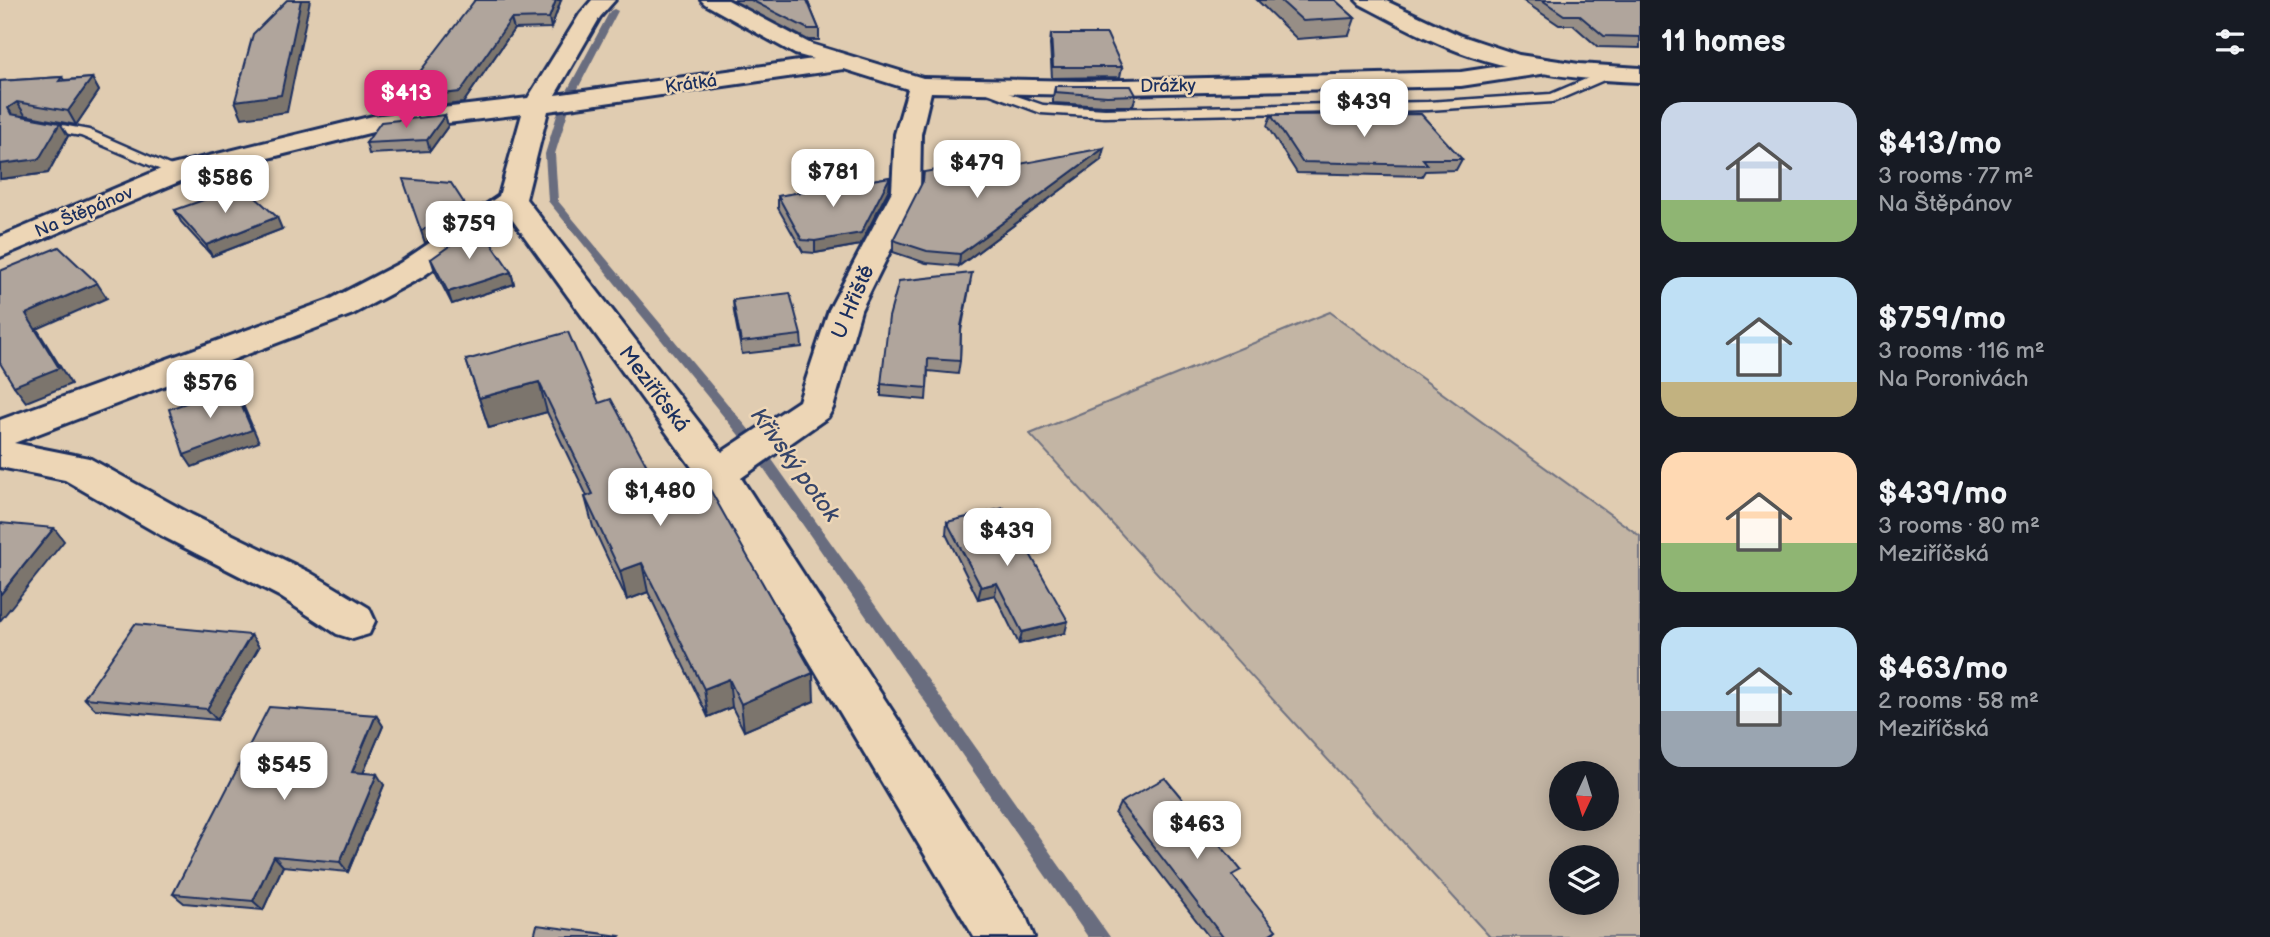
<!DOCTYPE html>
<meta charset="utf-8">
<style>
body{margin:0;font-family:"Balsamiq Sans",sans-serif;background:#242831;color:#f1f3f6;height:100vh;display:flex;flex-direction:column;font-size:26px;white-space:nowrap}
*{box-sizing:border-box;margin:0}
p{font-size:23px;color:#9ea1a6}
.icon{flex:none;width:38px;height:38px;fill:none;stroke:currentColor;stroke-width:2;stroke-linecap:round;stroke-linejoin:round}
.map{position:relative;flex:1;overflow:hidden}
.side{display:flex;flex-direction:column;background:#171b24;width:630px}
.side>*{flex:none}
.needle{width:46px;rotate:184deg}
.buttons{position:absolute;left:1549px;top:761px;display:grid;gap:14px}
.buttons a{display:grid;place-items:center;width:70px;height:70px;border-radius:50%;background:#171b24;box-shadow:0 4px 18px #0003;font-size:35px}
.price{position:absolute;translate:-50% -60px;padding:0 16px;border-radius:14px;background:#fff;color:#222;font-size:23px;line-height:46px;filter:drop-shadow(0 2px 4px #0008)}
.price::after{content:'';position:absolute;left:50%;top:42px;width:21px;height:16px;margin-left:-10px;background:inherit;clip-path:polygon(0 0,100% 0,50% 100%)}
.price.current{background:#db2777;color:#fff}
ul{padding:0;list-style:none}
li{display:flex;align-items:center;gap:21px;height:175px;padding:0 21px}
li span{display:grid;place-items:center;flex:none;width:196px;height:140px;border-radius:21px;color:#555}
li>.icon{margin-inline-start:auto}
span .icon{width:84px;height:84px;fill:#fffc;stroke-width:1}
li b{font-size:30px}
h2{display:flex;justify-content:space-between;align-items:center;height:84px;padding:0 21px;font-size:30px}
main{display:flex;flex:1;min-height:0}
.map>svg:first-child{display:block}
</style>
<main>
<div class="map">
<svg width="1640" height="937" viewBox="0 0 1640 937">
<rect width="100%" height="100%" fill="#e0ccb1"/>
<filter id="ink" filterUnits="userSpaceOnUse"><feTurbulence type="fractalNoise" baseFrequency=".0143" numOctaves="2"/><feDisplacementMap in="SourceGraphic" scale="14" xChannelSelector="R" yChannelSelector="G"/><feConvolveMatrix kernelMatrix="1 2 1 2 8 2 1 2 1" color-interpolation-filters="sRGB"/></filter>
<g filter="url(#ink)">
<path fill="#c3b5a4" stroke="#6f7281" stroke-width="2" fill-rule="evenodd" d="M1330,312L1640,536V937H1490L1030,434ZM1561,774H1606V819H1561ZM1561,858H1606V903H1561Z"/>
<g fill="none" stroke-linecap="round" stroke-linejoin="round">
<polygon fill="#696d7f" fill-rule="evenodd" points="614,9 618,11 571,102 555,154 558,201 761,444 1110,937 1088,937 751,450 548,201 545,154 561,102 610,11"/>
<g stroke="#1b2f5e" stroke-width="5">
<g id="lane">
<polygon points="1607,70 1611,71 1611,77 1553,102 1428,110 1105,117 1041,113 969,86 979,83 1043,105 1105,109 1428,102 1551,94"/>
<polygon points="41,121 89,130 185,172 183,175 173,175 81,136 36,128 35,125"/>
</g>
</g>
<g stroke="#1b2f5e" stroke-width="6">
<path id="street" d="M592,0H615L600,17L555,95L813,59L795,54L705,4L701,0H728L811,44L923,78L1082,81L1461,72L1541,60L1549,62L1553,67L1549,72L1541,74L1461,86L1082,95L931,92L921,134L920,191L861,310L833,408L828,417L741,478L1026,917L1034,937H974L704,484L509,215L422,277L353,314L14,443L89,458L192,515L309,572L369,608L375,621L369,634L353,639L337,634L279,596L164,537L65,480L0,467V420L329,300L400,263L499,196L522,114L373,132L188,178L0,257V237L168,166L373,116L528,98L580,14ZM844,69L908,89L895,134L892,191L829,310L799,401L722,452L526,199L548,111Z"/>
</g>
<g stroke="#1b2f5e" stroke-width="6">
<path id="secondary" d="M1356,0H1384L1459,35L1519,55L1579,64L1640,68V82C1583,80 1526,74 1471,56C1432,43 1396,23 1360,4Z"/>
</g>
<use href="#lane" fill="#edd6b6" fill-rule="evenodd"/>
<use href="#street" fill="#edd6b6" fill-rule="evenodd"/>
<use href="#secondary" fill="#edd6b6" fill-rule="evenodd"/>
</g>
<g fill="#978e86" stroke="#1b2f5e" stroke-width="2">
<polygon points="475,0 561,0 551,28 514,29 463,103 403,110"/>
<polygon points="732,0 807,0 819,29 819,40 808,40"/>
<polygon points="1257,0 1335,0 1355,18 1349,35 1297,39"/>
<polygon points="1522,0 1640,0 1640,48 1598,47 1573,25 1559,25"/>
<polygon points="1051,34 1122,67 1120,77 1052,78 1050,44"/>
<polygon points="62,77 64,80 92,78 99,91 76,125 25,115 24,116 68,136 48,173 0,179 0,81"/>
<polygon points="1055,86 1136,95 1133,106 1105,106 1053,103 1053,97"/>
<polygon points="445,115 448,126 430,151 369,154 366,143"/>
<polygon points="1271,115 1462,159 1456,170 1425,171 1422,176 1297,173 1267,126"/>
<polygon points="1101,160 959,266 926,263 893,252 893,240 999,168"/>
<polygon points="890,177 889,189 860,245 815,253 803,252 778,208 778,196"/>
<polygon points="175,210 282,229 212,256 181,222"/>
<polygon points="431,259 511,272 514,284 452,304 435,271"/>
<polygon points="970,284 961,331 960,361 958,374 928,371 926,400 881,396 881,384"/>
<polygon points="733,300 801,335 802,347 742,354 734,312"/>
<polygon points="466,360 599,403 661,492 814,701 744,731 732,707 708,717 648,592 627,600 593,527 585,497 587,496 547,412 489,428"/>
<polygon points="947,522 1065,633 1019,644 995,595 978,599 946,534"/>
<polygon points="251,635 259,647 217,720 95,709 84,698"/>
<polygon points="376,715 383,726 363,773 384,785 348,872 283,866 263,910 184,903 173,894"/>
<polygon points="1120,803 1276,930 1269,937 1209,937 1115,814"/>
</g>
<g fill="#7b746d" stroke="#1b2f5e" stroke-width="2">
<polygon points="301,0 310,0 287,112 242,118 235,101"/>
<polygon points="556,0 561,0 551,28 549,18"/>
<polygon points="511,19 514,29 463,103 403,110 399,99"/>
<polygon points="92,78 99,91 76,125 68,111"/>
<polygon points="17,102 25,115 17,121 8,108"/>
<polygon points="445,115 448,126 430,151 427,140"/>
<polygon points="60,123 68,136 48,173 0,179 0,164"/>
<polygon points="1104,148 1101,160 959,266 960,254"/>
<polygon points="890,177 889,189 860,245 815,253 815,241"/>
<polygon points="464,203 467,214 425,243 421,231"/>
<polygon points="277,217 282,229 212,256 206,245"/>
<polygon points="511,272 514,284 452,304 448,292"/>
<polygon points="97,283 107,298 37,329 71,384 26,402 14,386 26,314"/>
<polygon points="539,382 547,412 489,428 479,398"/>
<polygon points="233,386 240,398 259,442 192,467 184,455"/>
<polygon points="54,528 64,541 0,621 0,595"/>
<polygon points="642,563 648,592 627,600 620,571"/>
<polygon points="997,583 995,595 978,599 981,587"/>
<polygon points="1068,621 1065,633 1019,644 1022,632"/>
<polygon points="251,635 259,647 217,720 207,709"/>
<polygon points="813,673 814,701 744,731 741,704"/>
<polygon points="729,679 732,707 708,717 704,689"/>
<polygon points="376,715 383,726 359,783 352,772"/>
<polygon points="377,774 384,785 348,872 340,862"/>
<polygon points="274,856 283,866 263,910 253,901"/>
</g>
<g fill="#b0a59c" stroke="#1b2f5e" stroke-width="2">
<polygon points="287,0 301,0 281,95 235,101 253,34"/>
<polygon points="475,0 556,0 549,18 511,19 460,92 399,99"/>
<polygon points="751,0 807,0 819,29 808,29"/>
<polygon points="1280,0 1335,0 1355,18 1303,21"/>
<polygon points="1542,0 1640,0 1640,37 1604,36 1579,15 1564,15"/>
<polygon points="1051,34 1107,34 1122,67 1053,67"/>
<polygon points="62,77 59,81 92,78 68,111 17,102 8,108 11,114 60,123 39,159 0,164 0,81"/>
<polygon points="1055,86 1131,86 1136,95 1107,96 1055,92"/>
<polygon points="1421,114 1462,159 1423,159 1428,165 1302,162 1271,115"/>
<polygon points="445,115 427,140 366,143 381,122"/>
<polygon points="1104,148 960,254 927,251 893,240 923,181 924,172 994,160 999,168"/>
<polygon points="890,177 861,233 815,241 802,240 778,196"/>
<polygon points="403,179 451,183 464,203 421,231"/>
<polygon points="243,186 277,217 206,245 175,210"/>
<polygon points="479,225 511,272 448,292 431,259"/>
<polygon points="59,247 97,283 26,314 59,368 14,386 0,363 0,271"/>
<polygon points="972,273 961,326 960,361 928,359 927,388 881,384 889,317 899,281"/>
<polygon points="790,293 801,335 741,342 733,300"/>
<polygon points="568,332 599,403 611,399 661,492 703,477 813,673 741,704 729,679 704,689 642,563 620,571 585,497 593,494 539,382 479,398 466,360"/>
<polygon points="233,386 252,430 184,455 169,409"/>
<polygon points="1004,508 1068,621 1022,632 997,583 981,587 947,522"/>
<polygon points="0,523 54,528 0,595"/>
<polygon points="135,624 251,635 207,709 84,698"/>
<polygon points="269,707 376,715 352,772 377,774 340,862 274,856 253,901 173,894"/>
<polygon points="1165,778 1241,870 1232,875 1276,930 1265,937 1223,937 1120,803"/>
<polygon points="537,925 620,936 619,937 534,937"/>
</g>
</g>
<g text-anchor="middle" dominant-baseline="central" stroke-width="5" stroke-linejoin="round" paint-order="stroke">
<g font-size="18" fill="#1b2f5e" stroke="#edd6b6">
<text transform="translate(691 84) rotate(-8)">Krátká</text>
<text transform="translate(1168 86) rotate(-1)">Drážky</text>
<text transform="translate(84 212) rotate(-23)">Na Štěpánov</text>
</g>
<g font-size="21" fill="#1b2f5e" stroke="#edd6b6">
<text transform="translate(853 302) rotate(-67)">U Hřiště</text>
<text transform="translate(654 389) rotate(53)">Meziříčská</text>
</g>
<g font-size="23" font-style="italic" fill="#354469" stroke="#edd6b6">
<text transform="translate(795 465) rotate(54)">Křivský potok</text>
</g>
</g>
</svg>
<div class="buttons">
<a><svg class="needle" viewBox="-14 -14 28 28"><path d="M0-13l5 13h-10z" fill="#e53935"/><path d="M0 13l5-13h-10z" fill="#9ea1a6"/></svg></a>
<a><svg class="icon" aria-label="layers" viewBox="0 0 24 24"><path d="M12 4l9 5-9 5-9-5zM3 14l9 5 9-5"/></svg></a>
</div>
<b class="price current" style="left:406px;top:130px">$413</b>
<b class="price" style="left:1364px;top:139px">$439</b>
<b class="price" style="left:977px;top:200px">$479</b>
<b class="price" style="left:833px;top:209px">$781</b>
<b class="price" style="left:225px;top:215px">$586</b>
<b class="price" style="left:469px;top:261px">$759</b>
<b class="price" style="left:210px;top:420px">$576</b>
<b class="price" style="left:660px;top:528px">$1,480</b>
<b class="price" style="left:1007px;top:568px">$439</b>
<b class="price" style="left:284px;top:802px">$545</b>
<b class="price" style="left:1197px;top:861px">$463</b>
</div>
<section class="side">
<h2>11 homes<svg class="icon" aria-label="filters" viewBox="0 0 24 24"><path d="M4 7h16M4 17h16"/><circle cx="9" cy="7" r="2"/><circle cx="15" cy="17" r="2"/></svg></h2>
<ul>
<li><span style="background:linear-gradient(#c9d6e8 70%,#8fb573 0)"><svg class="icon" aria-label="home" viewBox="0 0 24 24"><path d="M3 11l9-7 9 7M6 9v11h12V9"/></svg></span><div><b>$413/mo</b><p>3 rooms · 77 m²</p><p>Na Štěpánov</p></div></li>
<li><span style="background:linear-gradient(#bfe0f5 75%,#c2b280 0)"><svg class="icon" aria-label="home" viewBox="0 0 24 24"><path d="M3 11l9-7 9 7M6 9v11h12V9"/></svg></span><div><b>$759/mo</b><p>3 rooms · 116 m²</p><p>Na Poronivách</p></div></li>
<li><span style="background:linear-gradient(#ffd9b3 65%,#8fb573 0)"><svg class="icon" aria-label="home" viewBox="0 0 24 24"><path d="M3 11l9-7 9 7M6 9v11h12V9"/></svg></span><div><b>$439/mo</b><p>3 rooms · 80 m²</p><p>Meziříčská</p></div></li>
<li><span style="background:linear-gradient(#bfe0f5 60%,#9aa5b1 0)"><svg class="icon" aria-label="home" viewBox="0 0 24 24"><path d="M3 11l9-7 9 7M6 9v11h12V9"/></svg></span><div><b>$463/mo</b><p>2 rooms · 58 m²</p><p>Meziříčská</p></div></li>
</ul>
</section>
</main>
